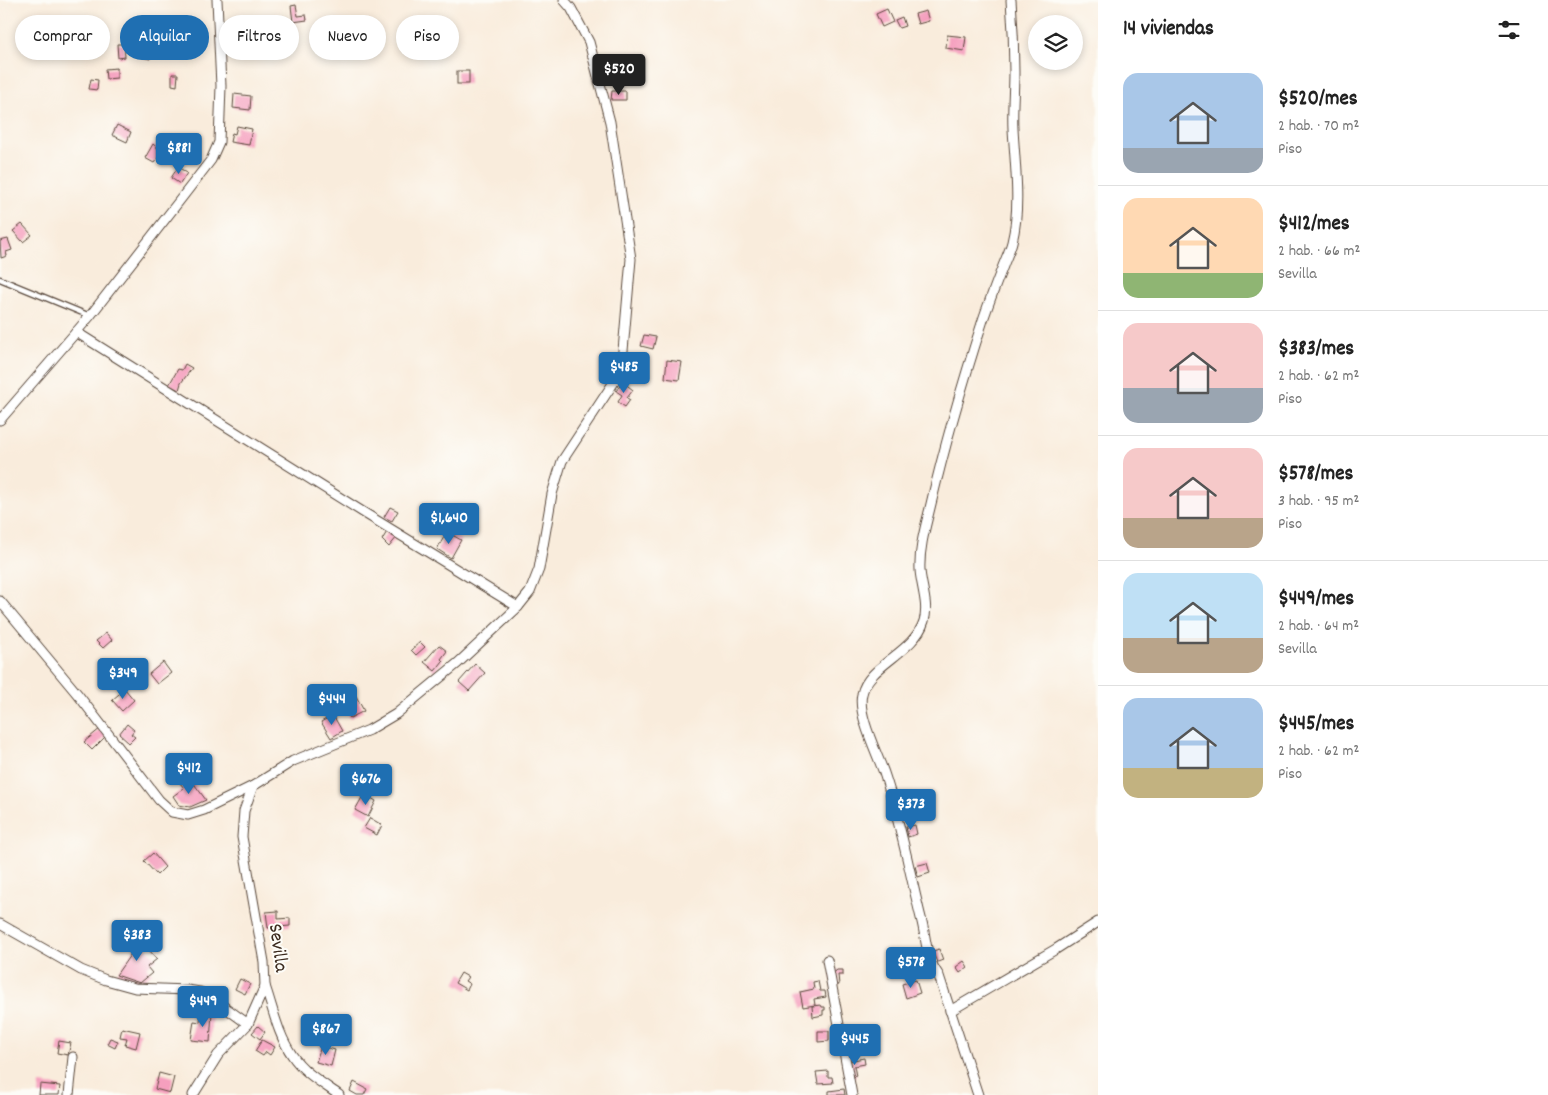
<!DOCTYPE html>
<html lang="es">
<meta charset="utf-8">
<style>
body{margin:0;font-family:Dekko,sans-serif;background:#f2f2f2;color:#222;height:100vh;display:flex;flex-direction:column;font-size:19px;white-space:nowrap}
*{box-sizing:border-box;margin:0}
p{font-size:16px;color:#767676}
.icon{flex:none;width:28px;height:28px;fill:none;stroke:currentColor;stroke-width:2;stroke-linecap:round;stroke-linejoin:round}
.map{position:relative;flex:1;overflow:hidden}
.panel{display:flex;flex-direction:column;background:#fff;width:450px}
.panel>*{flex:none}
.guide{position:absolute;left:15px;top:15px;width:475px;height:45px;display:flex;gap:10px}
.tools{position:absolute;left:1028px;top:15px;display:grid;gap:10px}
.tools a{display:grid;place-items:center;width:55px;height:55px;border-radius:50%;background:#fff;box-shadow:0 2px 8px #0003;font-size:25px}
.price{position:absolute;translate:-50% -42px;padding:0 11px;border-radius:5px;background:#1f6fb2;color:#fff;font-size:16px;line-height:32px;filter:drop-shadow(0 1px 2px #0008)}
.price::after{content:'';position:absolute;left:50%;top:30px;width:15px;height:11px;margin-left:-8px;background:inherit;clip-path:polygon(0 0,100% 0,50% 100%)}
.price.selected{background:#222;color:#fff}
ul{padding:0;list-style:none}
li{display:flex;align-items:center;gap:15px;height:125px;padding:0 25px}
li+li{border-top:1px solid #e0e0e0}
li span{display:grid;place-items:center;flex:none;width:140px;height:100px;border-radius:15px;color:#555}
li>.icon{margin-inline-start:auto}
span .icon{width:60px;height:60px;fill:#fffc;stroke-width:1}
li b{font-size:21px}
h2{display:flex;justify-content:space-between;align-items:center;height:60px;padding:0 25px;font-size:21px}
.tag{padding:0 18px;border-radius:22px;background:#fff;box-shadow:0 2px 8px #0003;font-size:18px;line-height:45px}
.tag.selected{background:#1f6fb2;color:#fff}
main{display:flex;flex:1;min-height:0}
.map>svg:first-child{display:block}
</style>
<main>
<div class="map">
<svg width="1098" height="1095" viewBox="0 0 1098 1095">
<rect width="100%" height="100%" fill="#fdfcf7"/>
<filter id="ink" filterUnits="userSpaceOnUse"><feTurbulence type="fractalNoise" baseFrequency=".02" numOctaves="2"/><feDisplacementMap in="SourceGraphic" scale="10" xChannelSelector="R" yChannelSelector="G"/><feConvolveMatrix kernelMatrix="1 2 1 2 8 2 1 2 1" color-interpolation-filters="sRGB"/></filter>
<filter id="wash" filterUnits="userSpaceOnUse"><feTurbulence type="fractalNoise" baseFrequency=".0096" numOctaves="4" result="noise"/><feDisplacementMap in="SourceGraphic" scale="20" xChannelSelector="R" yChannelSelector="G"/><feGaussianBlur stdDeviation="1.12" result="paint"/><feColorMatrix in="noise" values="0 0 0 0 0 0 0 0 0 0 0 0 0 0 0 0 0 1.4 0 .05"/><feComposite in="paint" operator="in"/></filter>
<g filter="url(#wash)">
<rect width="100%" height="100%" fill="#f9ecdc"/>
<g id="blocks">
<g fill="#f59fbe">
<polygon points="296,5 298,16 306,15 307,20 293,22 291,6"/>
<polygon points="887,9 893,22 882,27 876,14"/>
<polygon points="926,11 929,21 918,24 915,14"/>
<polygon points="902,17 905,26 899,28 895,20"/>
<polygon points="947,35 966,37 964,51 946,48"/>
<polygon points="117,44 124,44 125,57 118,58"/>
<polygon points="143,45 165,49 164,55 151,52 150,59 141,57"/>
<polygon points="117,68 117,78 106,79 105,69"/>
<rect x="457" y="71" width="12" height="13"/>
<polygon points="172,74 178,74 177,86 172,85"/>
<polygon points="91,79 98,80 97,90 89,89"/>
<polygon points="612,91 626,91 626,100 611,100"/>
<polygon points="234,94 251,96 250,110 233,108"/>
<polygon points="117,125 131,132 127,142 112,135"/>
<polygon points="237,126 252,129 249,145 230,142 232,133 235,134"/>
<polygon points="153,144 162,152 154,163 145,158"/>
<polygon points="178,167 187,173 180,184 171,178"/>
<polygon points="22,224 32,235 23,242 13,231"/>
<polygon points="8,239 12,250 6,252 7,256 1,258 0,241"/>
<polygon points="644,335 656,337 653,349 641,346"/>
<polygon points="667,360 682,362 679,380 665,378"/>
<polygon points="185,364 192,368 181,383 179,390 169,385 178,369 182,370"/>
<polygon points="623,382 633,390 627,398 630,400 625,407 618,402 622,395 616,391"/>
<polygon points="390,507 398,511 392,521 384,517"/>
<polygon points="388,530 397,537 389,547 382,540"/>
<polygon points="447,532 461,540 451,558 437,549"/>
<polygon points="106,633 112,640 103,648 96,641"/>
<polygon points="420,642 425,647 416,655 411,650"/>
<polygon points="439,645 447,651 441,659 443,661 435,671 424,662"/>
<polygon points="163,662 171,673 157,684 149,674"/>
<polygon points="475,664 485,673 469,691 459,682"/>
<polygon points="125,689 134,700 122,711 112,700"/>
<polygon points="356,696 364,711 350,718 343,704"/>
<polygon points="333,715 342,731 331,738 321,722"/>
<polygon points="127,724 134,730 131,734 135,737 129,743 119,734"/>
<polygon points="101,728 107,735 92,750 84,742"/>
<polygon points="189,777 206,800 190,807 179,805 173,796 184,788 180,783"/>
<polygon points="364,794 376,801 368,817 355,810"/>
<polygon points="370,818 382,825 377,835 364,828"/>
<polygon points="915,825 917,834 908,837 906,827"/>
<polygon points="153,853 165,867 157,875 144,861"/>
<polygon points="927,863 930,873 918,877 915,866"/>
<polygon points="278,911 278,919 290,918 290,926 268,928 266,912"/>
<polygon points="133,932 157,959 147,967 152,973 140,983 116,975 135,948 129,935"/>
<polygon points="939,949 943,960 935,963 930,952"/>
<polygon points="964,961 968,967 960,973 956,967"/>
<polygon points="837,970 843,970 843,975 838,975 839,985 833,986 831,975"/>
<polygon points="461,973 468,977 465,981 470,984 467,990 455,983"/>
<polygon points="240,979 250,984 245,994 235,989"/>
<polygon points="916,980 920,993 906,998 902,984"/>
<polygon points="818,981 820,991 825,991 826,997 814,999 815,1005 803,1007 800,992 814,989 813,982"/>
<polygon points="821,1005 822,1007 825,1007 825,1010 823,1010 823,1015 813,1017 812,1006"/>
<polygon points="201,1011 212,1012 210,1042 191,1040 194,1021 200,1022"/>
<polygon points="258,1026 265,1032 260,1039 252,1033"/>
<polygon points="122,1028 140,1032 136,1048 125,1045 127,1038 120,1037"/>
<polygon points="818,1031 829,1031 829,1041 818,1042"/>
<polygon points="110,1038 118,1041 115,1048 107,1044"/>
<polygon points="262,1040 275,1047 270,1055 266,1052 263,1056 255,1051"/>
<polygon points="59,1041 71,1043 68,1055 57,1053"/>
<polygon points="321,1046 335,1050 331,1066 316,1062"/>
<polygon points="864,1058 865,1064 854,1066 856,1076 851,1077 848,1061"/>
<polygon points="828,1071 828,1077 832,1077 833,1083 818,1084 816,1072"/>
<polygon points="159,1073 174,1077 170,1093 155,1089"/>
<polygon points="354,1082 367,1089 364,1095 357,1095 350,1091"/>
<polygon points="40,1084 60,1086 59,1095 39,1095"/>
<polygon points="844,1089 845,1095 829,1095 829,1091"/>
</g>
</g>
</g>
<g filter="url(#ink)">
<use href="#blocks" fill-opacity="0" stroke="#58473a" stroke-width="1"/>
<g fill="none" stroke-linecap="round" stroke-linejoin="round">
<g stroke="#58473a" stroke-width="7">
<polyline id="service" points="0,279 90,316"/>
</g>
<g stroke="#58473a" stroke-width="11">
<g id="minor">
<polyline points="76,332 366,514 518,607"/>
<polyline points="0,420 90,316 211,160 219,142 221,86 217,0"/>
<polyline points="0,601 79,696 159,800 172,812 188,815 204,810 253,786 293,761 369,730 396,714 458,663 518,607 530,592 539,569 552,494 562,461 616,379 622,362 631,259 610,122 589,42 571,8 564,0"/>
<polyline points="0,924 81,970 106,980 135,988 187,990 200,992 212,998 248,1024"/>
<polyline points="827,960 852,1095"/>
<path d="M265,986C273,1009 278,1035 292,1055C303,1072 322,1083 339,1095"/>
<polyline points="950,1011 1056,949 1098,922"/>
<polyline points="69,1095 73,1057"/>
<polyline points="193,1095 218,1055 248,1024 265,986 264,962 242,837 244,811 253,786"/>
<path d="M978,1095L939,976C925,957 927,940 921,918C909,870 900,820 884,773C877,753 857,714 862,694C868,665 914,653 924,621C929,605 921,586 920,570C919,549 925,528 930,508C945,444 963,382 983,320C989,302 996,284 1003,266C1006,258 1010,250 1012,242C1021,207 1015,165 1013,129C1012,110 1014,91 1014,72C1014,48 1013,24 1011,0"/>
</g>
</g>
<use href="#service" stroke="#fff" stroke-width="4.5"/>
<use href="#minor" stroke="#fff" stroke-width="9"/>
</g>
</g>
<g text-anchor="middle" dominant-baseline="central" stroke-width="4" stroke-linejoin="round" paint-order="stroke">
<g font-size="20" fill="#3b2a1e" stroke="#fdfcf7">
<text transform="translate(277 948) rotate(82)">Sevilla</text>
</g>
</g>
</svg>
<div class="tools">
<a><svg class="icon" aria-label="layers" viewBox="0 0 24 24"><path d="M12 4l9 5-9 5-9-5zM3 14l9 5 9-5"/></svg></a>
</div>
<b class="price selected" style="left:619px;top:96px">$520</b>
<b class="price" style="left:179px;top:175px">$881</b>
<b class="price" style="left:624px;top:394px">$485</b>
<b class="price" style="left:449px;top:545px">$1,640</b>
<b class="price" style="left:123px;top:700px">$349</b>
<b class="price" style="left:332px;top:726px">$444</b>
<b class="price" style="left:189px;top:795px">$412</b>
<b class="price" style="left:366px;top:806px">$676</b>
<b class="price" style="left:911px;top:831px">$373</b>
<b class="price" style="left:137px;top:962px">$383</b>
<b class="price" style="left:911px;top:989px">$578</b>
<b class="price" style="left:203px;top:1028px">$449</b>
<b class="price" style="left:326px;top:1056px">$867</b>
<b class="price" style="left:855px;top:1066px">$445</b>
<div class="guide">
<a class="tag">Comprar</a>
<a class="tag selected">Alquilar</a>
<a class="tag">Filtros</a>
<a class="tag">Nuevo</a>
<a class="tag">Piso</a>
</div>
</div>
<section class="panel">
<h2>14 viviendas<svg class="icon" aria-label="filters" viewBox="0 0 24 24"><path d="M4 7h16M4 17h16"/><circle cx="9" cy="7" r="2"/><circle cx="15" cy="17" r="2"/></svg></h2>
<ul>
<li><span style="background:linear-gradient(#a9c7e8 75%,#9aa5b1 0)"><svg class="icon" aria-label="home" viewBox="0 0 24 24"><path d="M3 11l9-7 9 7M6 9v11h12V9"/></svg></span><div><b>$520/mes</b><p>2 hab. · 70 m²</p><p>Piso</p></div></li>
<li><span style="background:linear-gradient(#ffd9b3 75%,#8fb573 0)"><svg class="icon" aria-label="home" viewBox="0 0 24 24"><path d="M3 11l9-7 9 7M6 9v11h12V9"/></svg></span><div><b>$412/mes</b><p>2 hab. · 66 m²</p><p>Sevilla</p></div></li>
<li><span style="background:linear-gradient(#f6c9c9 65%,#9aa5b1 0)"><svg class="icon" aria-label="home" viewBox="0 0 24 24"><path d="M3 11l9-7 9 7M6 9v11h12V9"/></svg></span><div><b>$383/mes</b><p>2 hab. · 62 m²</p><p>Piso</p></div></li>
<li><span style="background:linear-gradient(#f6c9c9 70%,#b9a48a 0)"><svg class="icon" aria-label="home" viewBox="0 0 24 24"><path d="M3 11l9-7 9 7M6 9v11h12V9"/></svg></span><div><b>$578/mes</b><p>3 hab. · 95 m²</p><p>Piso</p></div></li>
<li><span style="background:linear-gradient(#bfe0f5 65%,#b9a48a 0)"><svg class="icon" aria-label="home" viewBox="0 0 24 24"><path d="M3 11l9-7 9 7M6 9v11h12V9"/></svg></span><div><b>$449/mes</b><p>2 hab. · 64 m²</p><p>Sevilla</p></div></li>
<li><span style="background:linear-gradient(#a9c7e8 70%,#c2b280 0)"><svg class="icon" aria-label="home" viewBox="0 0 24 24"><path d="M3 11l9-7 9 7M6 9v11h12V9"/></svg></span><div><b>$445/mes</b><p>2 hab. · 62 m²</p><p>Piso</p></div></li>
</ul>
</section>
</main>
